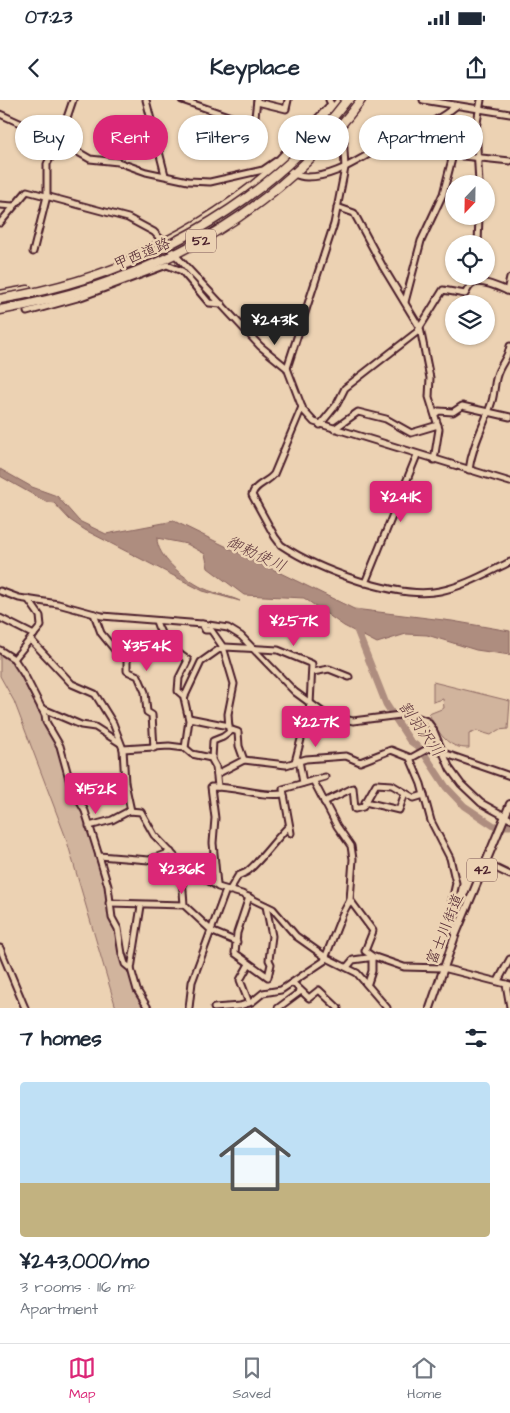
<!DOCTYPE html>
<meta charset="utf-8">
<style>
body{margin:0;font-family:"Architects Daughter","Klee One",sans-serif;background:#f6f6f7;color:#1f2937;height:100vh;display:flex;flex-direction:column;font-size:19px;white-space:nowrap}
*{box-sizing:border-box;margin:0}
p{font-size:16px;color:#747a83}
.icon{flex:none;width:28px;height:28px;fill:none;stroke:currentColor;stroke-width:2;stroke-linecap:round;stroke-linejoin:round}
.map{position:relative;height:908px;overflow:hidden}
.side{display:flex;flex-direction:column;background:#fff;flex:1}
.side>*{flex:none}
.top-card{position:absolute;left:15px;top:15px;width:480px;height:45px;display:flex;gap:10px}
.needle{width:32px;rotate:202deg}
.tools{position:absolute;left:445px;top:75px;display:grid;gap:10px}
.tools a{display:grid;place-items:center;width:50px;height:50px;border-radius:50%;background:#fff;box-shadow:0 1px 4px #0004;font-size:25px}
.price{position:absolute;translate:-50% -42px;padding:0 11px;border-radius:5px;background:#db2777;color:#fff;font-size:16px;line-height:32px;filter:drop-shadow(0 1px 2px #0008)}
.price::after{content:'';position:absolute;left:50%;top:30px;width:15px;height:11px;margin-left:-8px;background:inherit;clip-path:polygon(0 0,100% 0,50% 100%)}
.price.active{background:#222;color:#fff}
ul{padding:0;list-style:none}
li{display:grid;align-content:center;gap:10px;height:265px;padding:0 20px}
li+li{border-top:1px solid #e0e1e3}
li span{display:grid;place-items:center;height:155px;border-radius:5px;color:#555}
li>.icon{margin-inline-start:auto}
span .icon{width:90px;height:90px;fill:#fffc;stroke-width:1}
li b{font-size:21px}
h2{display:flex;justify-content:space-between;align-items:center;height:60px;padding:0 20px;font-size:21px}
.tag{padding:0 18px;border-radius:22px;background:#fff;box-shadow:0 1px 4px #0004;font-size:18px;line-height:45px}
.tag.active{background:#db2777;color:#fff}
.status{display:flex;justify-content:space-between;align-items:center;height:35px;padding:0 25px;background:#fff;direction:ltr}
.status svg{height:14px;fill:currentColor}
header{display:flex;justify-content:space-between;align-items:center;height:65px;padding:0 20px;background:#fff;font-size:22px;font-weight:700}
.menu{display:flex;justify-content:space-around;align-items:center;height:70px;border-top:1px solid #e0e1e3;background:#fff;font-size:14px;color:#747a83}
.menu a{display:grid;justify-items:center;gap:2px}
.menu .active{color:#db2777}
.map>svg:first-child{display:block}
</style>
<div class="status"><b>07:23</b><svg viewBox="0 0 49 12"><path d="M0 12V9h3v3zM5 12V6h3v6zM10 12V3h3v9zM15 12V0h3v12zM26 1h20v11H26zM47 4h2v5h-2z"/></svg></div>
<header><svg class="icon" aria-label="back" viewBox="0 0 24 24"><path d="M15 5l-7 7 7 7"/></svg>Keyplace<svg class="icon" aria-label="share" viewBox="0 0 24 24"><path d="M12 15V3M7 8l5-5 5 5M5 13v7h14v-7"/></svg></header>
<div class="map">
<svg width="510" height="908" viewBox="0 0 510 908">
<rect width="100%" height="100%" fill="#ecd2b3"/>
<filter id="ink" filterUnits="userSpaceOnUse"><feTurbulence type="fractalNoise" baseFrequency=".02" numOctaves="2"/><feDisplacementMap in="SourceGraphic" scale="10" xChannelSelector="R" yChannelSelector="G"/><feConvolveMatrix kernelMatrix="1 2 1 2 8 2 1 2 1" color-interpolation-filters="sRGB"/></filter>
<g filter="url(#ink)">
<g fill="#d1b49d" stroke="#8e6a64">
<polygon points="0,554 13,562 76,682 119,834 147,908 116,908 66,738 14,601 0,576"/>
<path d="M433,582L510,601L508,629L498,630L491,635L477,631L469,634V648C447,649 438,632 429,614L444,608L443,599L433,602Z"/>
</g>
<path fill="#ae8d7f" stroke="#86615d" d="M0,369L32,387L57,396L79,421L106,434L174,421L354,509L452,521L510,531V555L476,550L427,535L406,534L377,543L344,526L304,498L244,495L208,468L205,454L187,444L157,438C157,457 183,477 199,486C211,493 227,495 240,501L203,491L85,430L70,420L54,403L46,402L0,376Z"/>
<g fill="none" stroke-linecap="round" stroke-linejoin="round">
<polyline stroke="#ae8d7f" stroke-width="7" points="355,525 386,604 410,641 421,649 446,687 464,706 494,726 510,726"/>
<g stroke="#4a1f2b" stroke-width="9">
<g id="minor">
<polyline points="146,0 165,75"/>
<polyline points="182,0 254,25 251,49 257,50"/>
<polyline points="423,0 510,14"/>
<polyline points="257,2 286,9 288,0"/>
<polyline points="0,14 59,41 90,59 118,62 146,72 188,81 210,82 263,70 279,59 331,4 329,0"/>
<polyline points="254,25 257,0"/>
<polyline points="329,38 344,42"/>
<path d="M284,65C291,72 297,77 307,77C336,77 358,59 382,47C407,34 434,24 456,6"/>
<polyline points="479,84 476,28 481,0"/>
<polyline points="0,105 13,106"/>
<polyline points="337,107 354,113 383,167 420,228 430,278 429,297 439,329 434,360"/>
<polyline points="0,123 27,91 128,118 154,132 260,246 287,268 303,310 314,322 510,382"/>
<polyline points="478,144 479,116"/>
<polyline points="33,152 47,96 47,64 59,41 73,0"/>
<polyline points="507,191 510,178"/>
<polyline points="405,202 421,141 443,94 453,55 510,61"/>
<polyline points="27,212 81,197 167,165 182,171 209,203 222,204"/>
<polyline points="287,268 334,124 345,68 343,32"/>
<path d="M302,307L274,374C267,383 255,384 252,395L275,437L281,445C317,469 397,500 440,491C465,486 487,473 510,462"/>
<polyline points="435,314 439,311 453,312 462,306 510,317"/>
<path d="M320,325L337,304L345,288L417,232L443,190L465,194C467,191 469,186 472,184C481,178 502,189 510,192"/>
<polyline points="334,329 358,312 386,319 411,333 438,325"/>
<path d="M469,370C472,345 485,324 492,301C495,291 494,279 499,270C503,261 508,257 510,246"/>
<polyline points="365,483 417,355"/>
<polyline points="0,491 19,498 58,504 102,516 202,524 228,528 241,536 295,592 325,614 353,621 408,614 427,621 433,629 450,669 461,684 481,703 510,719"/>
<polyline points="94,514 101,533 114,549 127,558 127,571 138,576 145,592 147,612 152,615 154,648"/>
<polyline points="0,518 34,535"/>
<path d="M156,521C161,538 174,551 188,560L179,578L178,591L185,597"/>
<polyline points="202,524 205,530 211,530 223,547 234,584 228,614 229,629 238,632 239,646 244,660"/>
<polyline points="31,540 72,584 95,594 113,623 123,649 125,683 131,711"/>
<polyline points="0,550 14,559 24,574 45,615 46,622 60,646 71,686 85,711 99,756 108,786 112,818 118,829 122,854 125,864 131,869 137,890 148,908"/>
<polyline points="14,559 41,526 40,516 28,499"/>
<polyline points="313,572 329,569 349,577"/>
<polyline points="41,608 81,625 95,627 120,643"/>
<polyline points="189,618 229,626"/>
<polyline points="185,648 189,620 184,598 201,562 218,550 225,547 278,550 312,564 310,605 295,662"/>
<polyline points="123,649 169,646 185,648 192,654 211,658 216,667 218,687"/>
<polyline points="410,658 421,684 431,721 450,758 454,775 456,783 452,801 455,836"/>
<polyline points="212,659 213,641 223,637 231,631"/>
<polyline points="299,660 303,683"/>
<polyline points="217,674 244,660 286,665 306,659 346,656 360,662 391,650 411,658 429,648 510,676"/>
<polyline points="313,680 337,726 351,746 353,759 350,800 373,831 365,851 372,856 372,871 368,883"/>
<polyline points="76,696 125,683"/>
<polyline points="324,702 353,688 355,709 363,707 376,684 392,685 414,698 424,695"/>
<polyline points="365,702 399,710 405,693"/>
<polyline points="89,726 112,720 129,711 141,712 154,735 181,763 218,787 242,794 273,809 296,836 327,858 357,873 387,908"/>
<polyline points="291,733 283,689 325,677"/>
<polyline points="99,756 149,760 171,752"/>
<polyline points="181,763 184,805"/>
<polyline points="485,763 510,775"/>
<path d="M217,785L213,743L215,718L211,687C237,686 257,697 283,694"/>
<path d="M229,791L238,776C241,774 246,773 248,771C263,758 274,741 289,726"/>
<polyline points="249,797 237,833 235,853 268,877 271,864 269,860 272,836 266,806"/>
<polyline points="109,803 184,805 213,832 237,842"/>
<polyline points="0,848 25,908"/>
<polyline points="347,867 353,860 375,857 404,867 443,868 510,885"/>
<polyline points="131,869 141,806"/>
<polyline points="498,881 510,859"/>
<polyline points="293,883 309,898 319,890 338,908"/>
<polyline points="506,884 510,907"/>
<polyline points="249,903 240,880 249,864"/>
<polyline points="189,908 192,882 226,790"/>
<polyline points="214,908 240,906 252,902 263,893 281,890 324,861 342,815 350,800"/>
<polyline points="278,908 301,891"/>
</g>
</g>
<g stroke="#4a1f2b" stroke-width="10">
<polyline id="major" points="430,908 455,836 510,704"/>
</g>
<g stroke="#4a1f2b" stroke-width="11">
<g id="highway">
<path d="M131,157C214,124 284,67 341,0"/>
<polyline points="0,195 28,190"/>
<path d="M0,210C145,184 271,120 361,0"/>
</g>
</g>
<use href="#minor" stroke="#ecd2b3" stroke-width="5"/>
<use href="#major" stroke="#ecd2b3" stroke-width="6"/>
<use href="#highway" stroke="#ecd2b3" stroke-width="8"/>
<g stroke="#4a1f2b" stroke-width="11" stroke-linecap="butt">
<path id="highway-bridge" d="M0,199C134,177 264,109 347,0"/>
</g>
<use href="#highway-bridge" stroke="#ecd2b3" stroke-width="8"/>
</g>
</g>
<g text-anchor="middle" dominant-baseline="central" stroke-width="5" stroke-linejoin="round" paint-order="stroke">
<g fill="#ecd2b3" stroke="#7b5554" stroke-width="1">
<rect x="186" y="129.5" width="30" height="23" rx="4"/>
<rect x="467" y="758.5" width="30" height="23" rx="4"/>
</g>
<g font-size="14" font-weight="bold" fill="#4a1f2b">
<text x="201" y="141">52</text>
<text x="482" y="770">42</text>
</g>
<g font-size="15" fill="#4a1f2b" stroke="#ecd2b3">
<text transform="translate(142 154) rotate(-23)">甲西道路</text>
<text transform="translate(445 829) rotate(-68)">富士川街道</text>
</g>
<g font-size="16" font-style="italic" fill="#633a40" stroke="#ecd2b3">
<text transform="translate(256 454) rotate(25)">御勅使川</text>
<text transform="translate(421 629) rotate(54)">割羽沢川</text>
</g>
</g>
</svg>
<div class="tools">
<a><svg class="needle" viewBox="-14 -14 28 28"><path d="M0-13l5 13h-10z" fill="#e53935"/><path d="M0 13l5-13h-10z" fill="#747a83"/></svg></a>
<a><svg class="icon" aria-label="locate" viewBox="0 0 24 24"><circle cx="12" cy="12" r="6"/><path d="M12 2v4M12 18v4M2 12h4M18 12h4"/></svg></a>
<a><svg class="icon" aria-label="layers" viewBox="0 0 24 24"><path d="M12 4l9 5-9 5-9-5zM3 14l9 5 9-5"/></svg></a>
</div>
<b class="price active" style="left:275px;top:246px">¥243K</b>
<b class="price" style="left:401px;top:423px">¥241K</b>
<b class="price" style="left:294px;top:547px">¥257K</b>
<b class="price" style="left:147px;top:572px">¥354K</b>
<b class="price" style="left:316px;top:648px">¥227K</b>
<b class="price" style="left:96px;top:715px">¥152K</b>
<b class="price" style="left:182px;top:795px">¥236K</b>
<div class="top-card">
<a class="tag">Buy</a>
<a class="tag active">Rent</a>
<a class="tag">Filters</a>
<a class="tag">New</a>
<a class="tag">Apartment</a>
</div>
</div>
<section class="side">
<h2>7 homes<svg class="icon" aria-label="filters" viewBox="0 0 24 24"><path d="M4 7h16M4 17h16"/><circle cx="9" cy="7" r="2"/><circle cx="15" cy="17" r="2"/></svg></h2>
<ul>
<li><span style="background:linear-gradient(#bfe0f5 65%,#c2b280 0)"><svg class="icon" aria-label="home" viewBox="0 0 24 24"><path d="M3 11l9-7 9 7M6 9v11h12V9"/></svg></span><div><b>¥243,000/mo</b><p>3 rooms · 116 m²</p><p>Apartment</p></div></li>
</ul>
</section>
<nav class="menu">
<a class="active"><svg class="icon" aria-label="map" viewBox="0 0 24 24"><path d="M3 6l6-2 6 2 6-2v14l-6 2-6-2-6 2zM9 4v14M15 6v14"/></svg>Map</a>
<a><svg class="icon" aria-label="saved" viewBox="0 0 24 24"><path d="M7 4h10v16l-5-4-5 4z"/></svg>Saved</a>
<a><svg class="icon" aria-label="home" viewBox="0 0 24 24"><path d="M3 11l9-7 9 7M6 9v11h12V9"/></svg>Home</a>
</nav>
